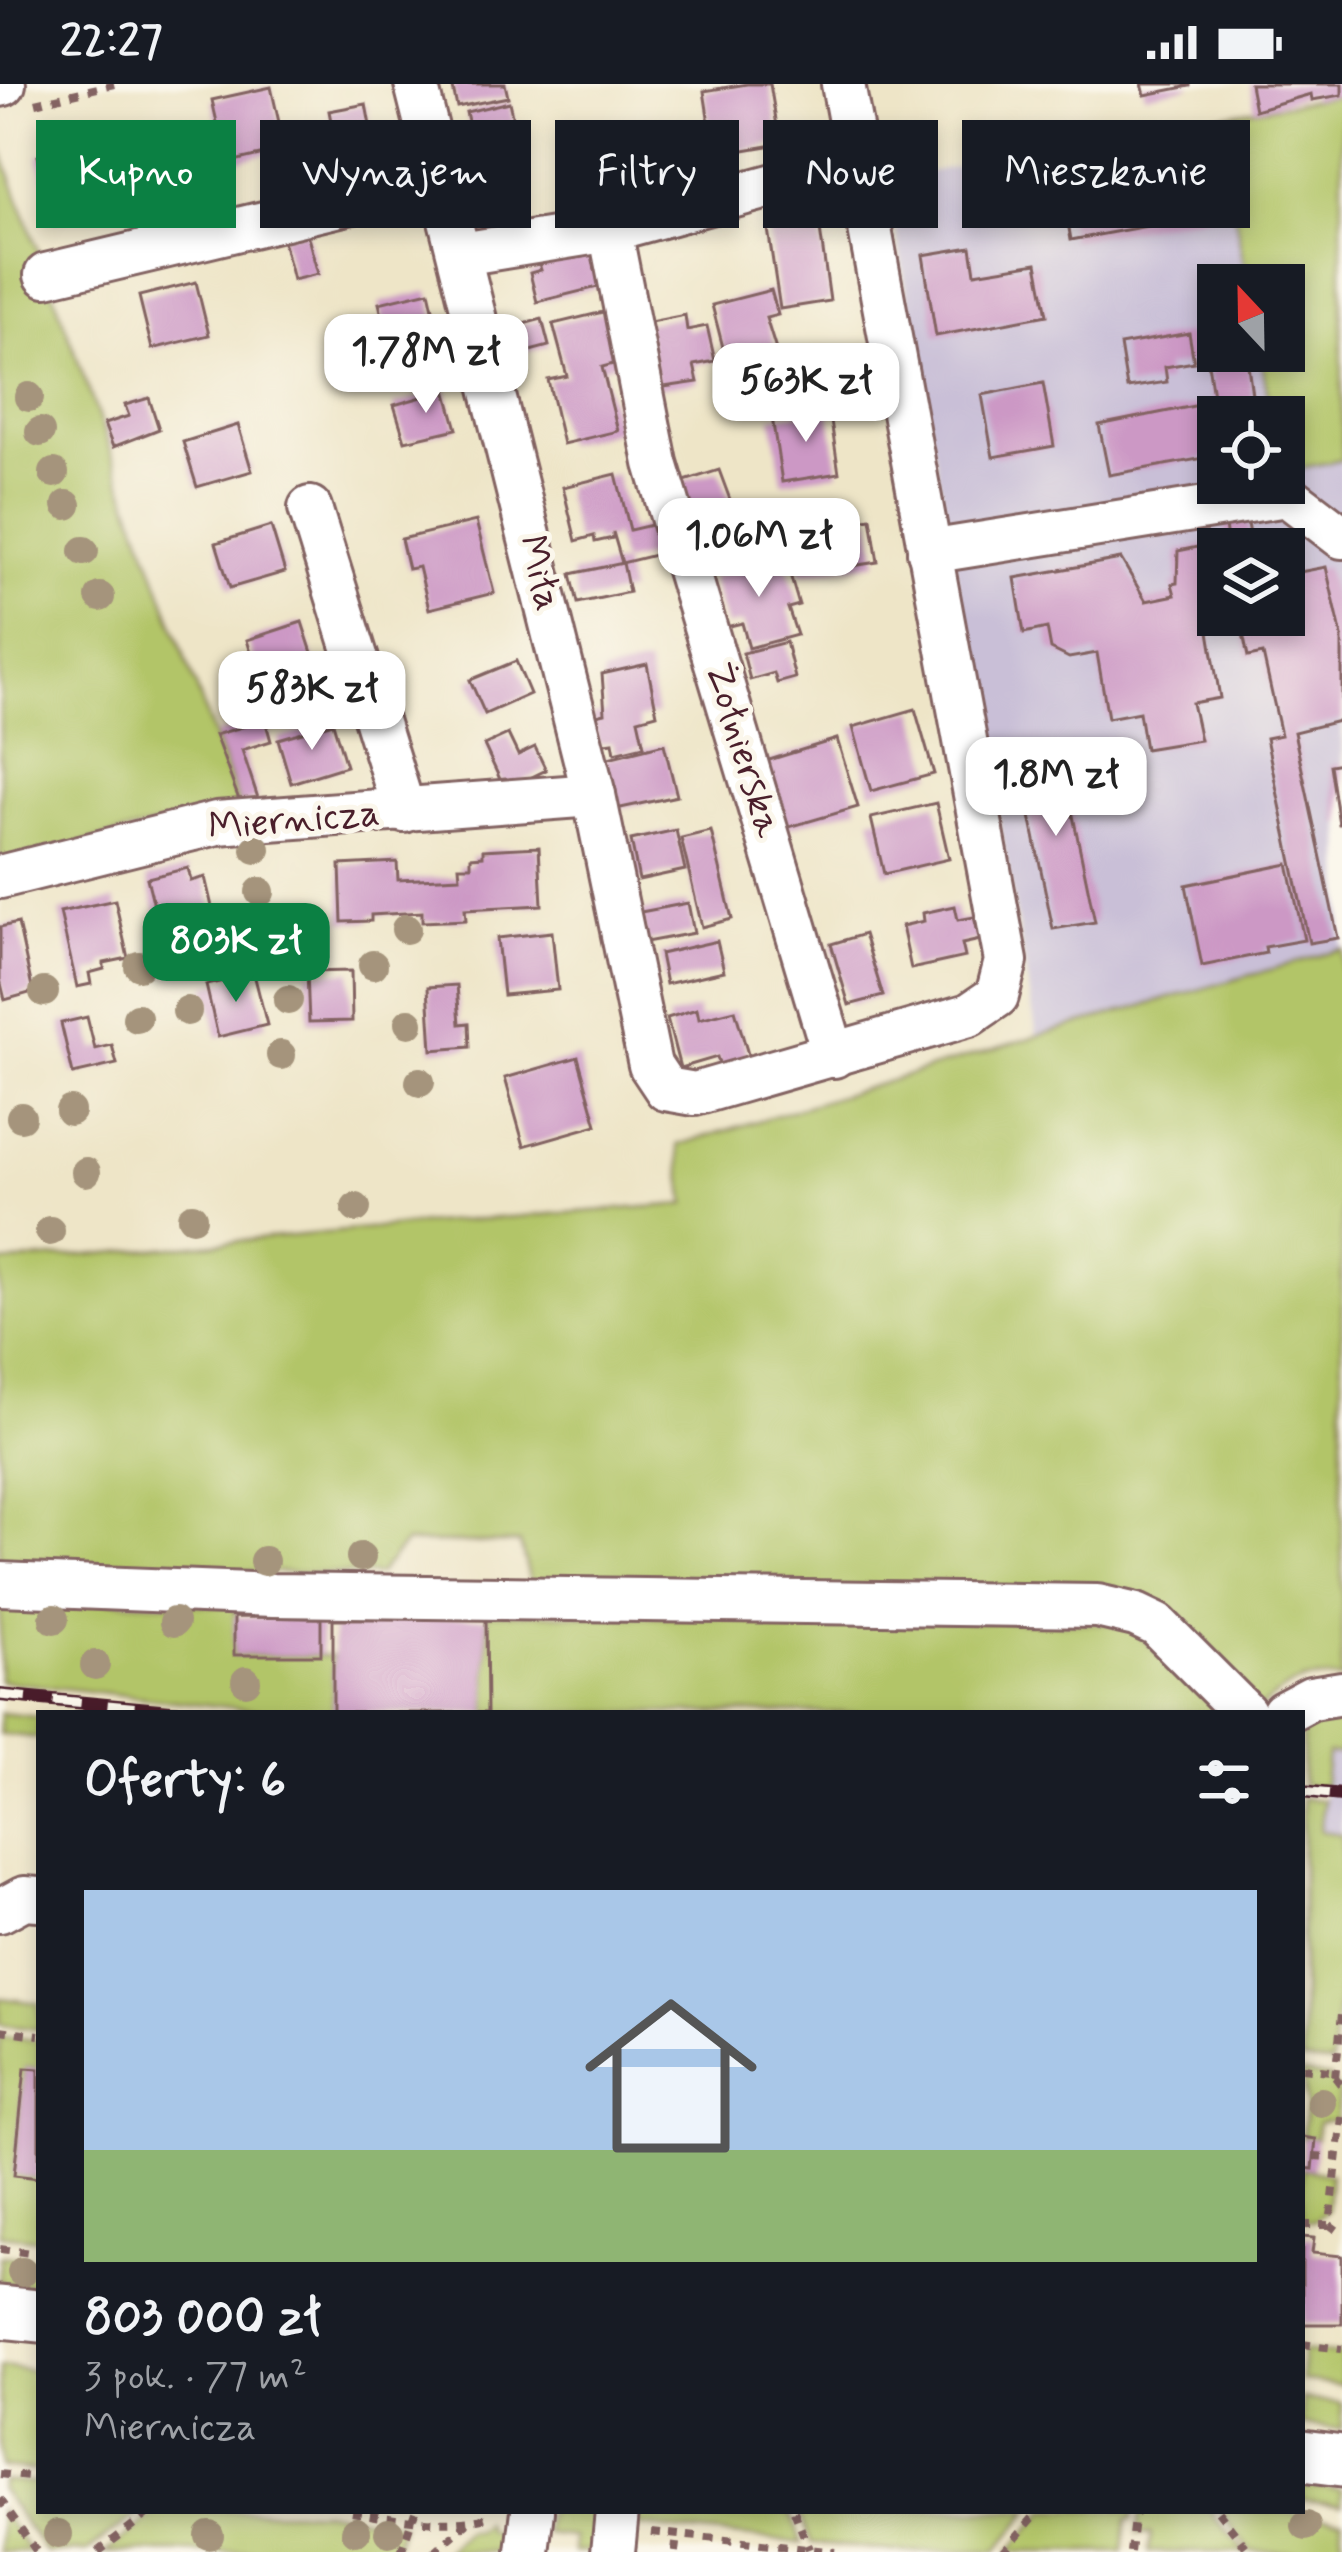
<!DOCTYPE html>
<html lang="pl">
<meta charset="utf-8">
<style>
body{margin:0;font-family:Mynerve,sans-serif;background:#20242c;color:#f1f3f6;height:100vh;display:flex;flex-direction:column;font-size:45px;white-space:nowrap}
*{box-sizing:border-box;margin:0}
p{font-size:39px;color:#9ea1a6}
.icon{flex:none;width:66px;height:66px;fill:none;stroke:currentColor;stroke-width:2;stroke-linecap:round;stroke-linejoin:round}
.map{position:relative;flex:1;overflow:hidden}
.side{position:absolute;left:36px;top:1626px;width:1269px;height:804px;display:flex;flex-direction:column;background:#171b24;border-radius:0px;box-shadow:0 6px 18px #0003}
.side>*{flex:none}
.banner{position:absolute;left:36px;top:36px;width:1272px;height:108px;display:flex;gap:24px}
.needle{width:78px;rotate:338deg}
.fabs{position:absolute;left:1197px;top:180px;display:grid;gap:24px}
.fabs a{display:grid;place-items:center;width:108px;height:108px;border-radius:0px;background:#171b24;box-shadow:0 6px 18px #0003;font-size:60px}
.price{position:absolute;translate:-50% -102px;padding:0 27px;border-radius:24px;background:#fff;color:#222;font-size:39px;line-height:78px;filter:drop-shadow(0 3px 6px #0008)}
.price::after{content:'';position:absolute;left:50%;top:72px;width:36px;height:27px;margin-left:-18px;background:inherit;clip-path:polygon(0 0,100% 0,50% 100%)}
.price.on{background:#0b8043;color:#fff}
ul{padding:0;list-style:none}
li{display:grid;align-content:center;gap:24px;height:636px;padding:0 48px}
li+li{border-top:3px solid #363941}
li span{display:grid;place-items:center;height:372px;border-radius:0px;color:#555}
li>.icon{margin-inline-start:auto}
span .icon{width:216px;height:216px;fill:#fffc;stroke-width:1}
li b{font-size:51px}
h2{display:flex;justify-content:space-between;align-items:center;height:144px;padding:0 48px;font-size:51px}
.tag{padding:0 42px;border-radius:0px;background:#171b24;box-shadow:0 6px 18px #0003;font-size:42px;line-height:108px}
.tag.on{background:#0b8043;color:#fff}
.status{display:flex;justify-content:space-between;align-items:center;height:84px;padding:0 60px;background:#171b24;direction:ltr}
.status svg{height:33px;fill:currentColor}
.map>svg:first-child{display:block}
</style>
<div class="status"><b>22:27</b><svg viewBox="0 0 49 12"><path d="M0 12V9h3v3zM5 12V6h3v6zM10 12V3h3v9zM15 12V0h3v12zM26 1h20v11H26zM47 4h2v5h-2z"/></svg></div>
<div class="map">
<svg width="1342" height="2468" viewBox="0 0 1342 2468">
<rect width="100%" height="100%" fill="#fbf7ec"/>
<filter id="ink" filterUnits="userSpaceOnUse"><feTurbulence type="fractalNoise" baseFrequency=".00833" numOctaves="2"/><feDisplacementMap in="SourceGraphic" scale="24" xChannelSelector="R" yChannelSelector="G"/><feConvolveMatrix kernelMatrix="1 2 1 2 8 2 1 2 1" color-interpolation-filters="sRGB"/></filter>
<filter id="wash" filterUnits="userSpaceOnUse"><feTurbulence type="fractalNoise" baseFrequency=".004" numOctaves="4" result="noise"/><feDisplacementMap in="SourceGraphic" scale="48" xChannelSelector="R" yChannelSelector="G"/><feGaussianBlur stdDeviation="2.7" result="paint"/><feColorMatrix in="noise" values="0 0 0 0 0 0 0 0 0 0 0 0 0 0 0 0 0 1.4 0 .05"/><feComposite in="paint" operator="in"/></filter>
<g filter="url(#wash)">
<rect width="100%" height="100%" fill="#eee5c7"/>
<g fill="#c9bfd7" fill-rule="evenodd">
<path d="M1216,32L1248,201H1218V267H1260L1272,333H1218V399H1284V387L1342,376V865L1037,952L887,96ZM1218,465H1284V531H1218Z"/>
<polygon points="1327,1670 1342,1670 1342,1750 1320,1747"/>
</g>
<g fill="#b2c568" stroke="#7e724a" stroke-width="3">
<polygon points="1342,11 1342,376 1284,387 1284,333 1272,333 1260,267 1284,267 1284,201 1248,201 1216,32"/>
<polygon points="0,62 239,721 0,779"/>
<path d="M1342,865V1596C1301,1591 1290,1600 1259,1625L1157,1524L531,1501L520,1459H405L378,1491L0,1480V1179L444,1138L686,1120L678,1061L1037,952Z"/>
<polygon points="0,1513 235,1522 234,1571 333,1572 333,1629 278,1629 0,1597"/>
<polygon points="487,1529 1105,1539 1133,1545 1221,1629 487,1629"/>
<polygon points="1342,1623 1342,1670 1327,1670 1324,1703 1302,1701 1302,1635"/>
<polygon points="0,1629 39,1633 39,1654 0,1650"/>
<polygon points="1302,1714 1323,1716 1320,1747 1342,1750 1342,1880 1331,1980 1302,1977"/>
<polygon points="0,1914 39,1919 39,1945 0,1941"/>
<polygon points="0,1953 39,1957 39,1985 25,1984 14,2090 39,2094 39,2155 0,2151"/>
<polygon points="1302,1989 1329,1994 1339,2008 1336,2035 1318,2039 1316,2055 1302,2053 1306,2021"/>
<polygon points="1302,2084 1330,2090 1327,2126 1314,2137 1302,2135"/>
<polygon points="0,2172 39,2176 39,2202 0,2198"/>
<polygon points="1302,2267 1342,2271 1342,2301 1302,2297"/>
<polygon points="0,2283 39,2287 39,2387 0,2383"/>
<polygon points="1302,2315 1342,2319 1342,2345 1302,2341"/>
<polygon points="0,2396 39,2399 39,2427 142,2427 87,2468 46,2468 0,2405"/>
<polygon points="1302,2401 1342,2405 1342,2419 1302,2415"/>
<polygon points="0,2426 30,2468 0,2468"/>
<polygon points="160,2427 329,2427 402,2440 393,2468 106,2468"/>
<polygon points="548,2427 610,2427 606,2468 573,2468 574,2453 546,2450"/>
<polygon points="627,2427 790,2427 802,2459 625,2441"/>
<polygon points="799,2427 1030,2427 996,2468 906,2468 812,2459"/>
<polygon points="1046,2427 1133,2427 1132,2435 1127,2435 1123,2468 1008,2468"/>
<polygon points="1140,2427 1214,2427 1214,2432 1246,2468 1149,2468 1151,2450 1137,2449"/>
<polygon points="1220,2427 1276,2427 1342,2434 1342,2468 1251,2467"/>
<polygon points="485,2440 488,2449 499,2451 497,2468 445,2468 467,2447 476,2448"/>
</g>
<g id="blocks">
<g fill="#cc98c5">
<polygon points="452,0 505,0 508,13 457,23"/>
<polygon points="747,0 770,0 780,60 714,71 704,7"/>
<polygon points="1142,0 1190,0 1190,2 1145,11"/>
<polygon points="1250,0 1342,0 1342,11 1312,16 1311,10 1255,26"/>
<polygon points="271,3 285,65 226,79 212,16"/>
<polygon points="509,18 520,66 477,76 466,28"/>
<polygon points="366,20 374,63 410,56 416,83 343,98 329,27"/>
<polygon points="171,48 174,59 200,53 207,85 218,82 226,111 196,117 199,130 189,132 185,106 156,113 142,55"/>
<polygon points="127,50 143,116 54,137 38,72"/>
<polygon points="657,50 661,89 597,95 593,57"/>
<polygon points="1208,52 1224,128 1071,156 1058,80"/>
<polygon points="819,138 830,217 780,225 768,145"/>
<polygon points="306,146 318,190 293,196 282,152"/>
<polygon points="589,150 602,202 537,218 530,189 541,186 534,163"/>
<polygon points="971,163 975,189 1037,179 1047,231 936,252 923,171"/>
<polygon points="196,198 209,251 152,265 139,212"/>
<polygon points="771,206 778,231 766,234 776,266 727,279 712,221"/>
<polygon points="429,207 440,256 391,268 379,219"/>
<polygon points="607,227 621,278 602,283 618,347 563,360 548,296 567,292 553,240"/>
<polygon points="685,231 687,246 707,242 715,277 694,281 698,298 657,304 645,239"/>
<polygon points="542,235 549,262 504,274 497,247"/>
<polygon points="1218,245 1218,267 1246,267 1255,333 1218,333 1218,357 1210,373 1109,391 1099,341 1214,318 1203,247"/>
<polygon points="1189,249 1194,278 1165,283 1167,298 1127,304 1120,261"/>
<polygon points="1043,299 1054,362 993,373 982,311"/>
<polygon points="446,306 457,345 405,357 394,321"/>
<polygon points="149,314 159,345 113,363 104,340 129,332 125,321"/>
<polygon points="829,324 839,389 782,398 772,333"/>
<polygon points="238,341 252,387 197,403 183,358"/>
<polygon points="719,386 732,421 686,436 675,400"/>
<polygon points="616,390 630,446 660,439 667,468 622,479 613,448 613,454 595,458 594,452 576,457 563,403"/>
<polygon points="1246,429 1252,461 1263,459 1264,465 1218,465 1218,514 1204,517 1220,614 1192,619 1200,656 1145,665 1139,628 1108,634 1097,569 1069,574 1051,565 1047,544 1024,549 1015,494 1121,475 1146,517 1175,511 1172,500 1177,499 1178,467 1227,457 1224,434"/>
<polygon points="871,434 878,478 801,490 794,446"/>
<polygon points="476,437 494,509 429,525 419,483 408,485 401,455"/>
<polygon points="271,442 285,488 230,504 216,459"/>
<polygon points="784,470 799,521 788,524 797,551 749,564 742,539 726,543 711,493"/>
<polygon points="623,479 629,508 578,519 571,490"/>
<polygon points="1326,483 1342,553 1342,636 1294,648 1338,854 1309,859 1266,654 1281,651 1263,570 1248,573 1239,531 1284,531 1284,491"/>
<polygon points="302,538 317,584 261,601 247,556"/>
<polygon points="786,558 795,594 777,599 774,589 750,596 743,569"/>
<polygon points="516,577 530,610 485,630 470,596"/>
<polygon points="647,580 657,630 638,635 644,662 615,669 613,658 599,660 592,632 605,629 602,590"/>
<polygon points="915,625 934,690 871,707 853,643"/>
<polygon points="265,636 271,657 242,666 258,714 241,721 215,651"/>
<polygon points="333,639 346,682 291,699 278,655"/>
<polygon points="508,650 518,671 535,663 546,686 505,706 484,661"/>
<polygon points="837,655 858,723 786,744 766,677"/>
<polygon points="664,660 677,712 616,725 604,675"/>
<polygon points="1059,664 1095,838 1053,845 1018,673"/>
<polygon points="1342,679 1342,740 1339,740 1330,681"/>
<polygon points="936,719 949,775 884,790 871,734"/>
<polygon points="676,746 685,786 639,796 631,756"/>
<polygon points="711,747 732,835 702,843 681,754"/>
<polygon points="539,763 542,821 465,825 466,836 422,838 422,828 371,831 371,837 342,838 340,781 397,778 398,796 460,793 459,782 471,782 471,773 483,772 483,766"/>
<polygon points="1288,780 1304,856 1265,863 1266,869 1202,882 1186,801"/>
<polygon points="188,784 191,797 205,793 217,844 163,857 147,794"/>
<polygon points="115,816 128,874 104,879 104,885 89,889 91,900 77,903 60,828"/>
<polygon points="688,819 694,849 646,858 641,828"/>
<polygon points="955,822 958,836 974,833 980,856 962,860 965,873 911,885 902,842 924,837 923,829"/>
<polygon points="18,839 33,908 5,916 0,895 0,843"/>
<polygon points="552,848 558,906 503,911 497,854"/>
<polygon points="864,850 883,912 849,921 831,860"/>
<polygon points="717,857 724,887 666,900 660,870"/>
<polygon points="351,887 352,937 309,938 307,888"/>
<polygon points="254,890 267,941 218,953 206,901"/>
<polygon points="457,901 460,940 469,939 470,963 432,966 428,903"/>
<polygon points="697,925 699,935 735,926 750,977 721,986 717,973 680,984 667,934"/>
<polygon points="87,933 95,965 112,961 117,980 73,990 61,939"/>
<polygon points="578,973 597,1041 524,1062 505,994"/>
<polygon points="234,1533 321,1534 321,1571 234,1571"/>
<polygon points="486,1534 487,1629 333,1629 333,1535"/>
<polygon points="25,1984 39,1985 39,2094 14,2091"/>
<polygon points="1302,2053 1316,2055 1313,2085 1302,2084"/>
<polygon points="1302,2153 1314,2154 1312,2169 1342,2172 1342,2240 1302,2240"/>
</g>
</g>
</g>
<g filter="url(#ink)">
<use href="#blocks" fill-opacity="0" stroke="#836462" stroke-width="3"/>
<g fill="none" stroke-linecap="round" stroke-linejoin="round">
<g stroke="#836462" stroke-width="48">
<g id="minor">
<polyline points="416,0 594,711 650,981 666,1005 695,1010 969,931 997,912 1006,877 843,0"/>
<polyline points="0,1 4,0"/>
<polyline points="610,146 656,379 834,972"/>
<polyline points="461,170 610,146 859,78"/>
<polyline points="46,191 440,97"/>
<polyline points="310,424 404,727"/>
<polyline points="929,468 1287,411 1342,453"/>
<polyline points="0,793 217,739 594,711"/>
<polyline points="0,1500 273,1511 1097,1522 1136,1531 1157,1541 1245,1629"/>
<polyline points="1283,1629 1311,1614 1342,1609"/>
<polyline points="0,1827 24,1814 39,1815"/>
<polyline points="528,2468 533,2427"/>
<polyline points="613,2468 617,2427"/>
</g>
</g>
<g stroke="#836462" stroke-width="57">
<g id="major">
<polyline points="0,2228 39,2232"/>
<polyline points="1302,2372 1342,2377"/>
</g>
</g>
<g stroke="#836462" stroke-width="8" stroke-dasharray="9 9" stroke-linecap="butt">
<polyline points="36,19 114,0"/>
<polyline points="0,1946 39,1951"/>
<polyline points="1302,1984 1330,1987 1342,2002"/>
<polyline points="1335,1993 1342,1930"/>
<polyline points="1342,2033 1330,2141 1342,2150"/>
<polyline points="1314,2072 1337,2073"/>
<polyline points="1302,2141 1330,2141"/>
<polyline points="0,2165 39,2170"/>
<polyline points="1302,2260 1342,2265"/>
<polyline points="0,2390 39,2394"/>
<polyline points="0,2415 37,2468"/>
<path d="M352,2427C400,2435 446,2444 493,2432"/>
<polyline points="794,2427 809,2465"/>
<polyline points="1218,2427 1250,2468"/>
<polyline points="652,2448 835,2468"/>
<polyline points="98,2468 151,2427"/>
<polyline points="401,2468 415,2427"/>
<polyline points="434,2468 469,2438"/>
<polyline points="675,2468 677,2451"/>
<polyline points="1003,2468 1039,2427"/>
<polyline points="1130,2468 1135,2427"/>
</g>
<use href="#minor" stroke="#fff" stroke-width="42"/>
<use href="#major" stroke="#fff" stroke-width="51"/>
<g stroke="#4a1f2b" stroke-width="14">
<g id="rail">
<polyline points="0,1611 192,1629"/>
<polyline points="1302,1707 1342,1711"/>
</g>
</g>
<use href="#rail" stroke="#fbf7ec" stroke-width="9" stroke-dasharray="27" stroke-linecap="butt"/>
</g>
<g fill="#a5947b">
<circle cx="29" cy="313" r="15"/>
<circle cx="40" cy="348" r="15"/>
<circle cx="54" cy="389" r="15"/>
<circle cx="67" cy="421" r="15"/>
<circle cx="84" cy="467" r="15"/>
<circle cx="100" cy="513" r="15"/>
<circle cx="256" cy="765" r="15"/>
<circle cx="260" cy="808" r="15"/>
<circle cx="406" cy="845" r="15"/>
<circle cx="373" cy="881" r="15"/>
<circle cx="139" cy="882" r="15"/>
<circle cx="44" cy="908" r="15"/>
<circle cx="288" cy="916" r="15"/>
<circle cx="187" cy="927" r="15"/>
<circle cx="137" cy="934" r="15"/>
<circle cx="409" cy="939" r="15"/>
<circle cx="281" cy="971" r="15"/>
<circle cx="420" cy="998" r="15"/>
<circle cx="70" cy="1027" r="15"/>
<circle cx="21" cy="1033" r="15"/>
<circle cx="86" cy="1088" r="15"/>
<circle cx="356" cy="1124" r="15"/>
<circle cx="192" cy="1133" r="15"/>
<circle cx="50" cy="1147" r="15"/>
<circle cx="361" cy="1473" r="15"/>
<circle cx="264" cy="1477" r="15"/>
<circle cx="54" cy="1535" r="15"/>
<circle cx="174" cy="1538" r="15"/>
<circle cx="95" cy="1581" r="15"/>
<circle cx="246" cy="1597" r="15"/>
<circle cx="1321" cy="2018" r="15"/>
<circle cx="22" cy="2188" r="15"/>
<circle cx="1306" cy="2442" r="15"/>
<circle cx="356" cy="2447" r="15"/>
<circle cx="389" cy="2448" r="15"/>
<circle cx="58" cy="2450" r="15"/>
<circle cx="209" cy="2451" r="15"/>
</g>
</g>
<g text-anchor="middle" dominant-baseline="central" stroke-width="10" stroke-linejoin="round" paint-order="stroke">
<g font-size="39" fill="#4a1f2b" stroke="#fbf7ec">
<text transform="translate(539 489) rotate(76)">Miła</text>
<text transform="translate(742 666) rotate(73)">Żołnierska</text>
<text transform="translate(294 737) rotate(-5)">Miernicza</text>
</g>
</g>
</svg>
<div class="fabs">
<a><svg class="needle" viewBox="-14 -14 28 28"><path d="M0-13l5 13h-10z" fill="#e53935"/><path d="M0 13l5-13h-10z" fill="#9ea1a6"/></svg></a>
<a><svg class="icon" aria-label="locate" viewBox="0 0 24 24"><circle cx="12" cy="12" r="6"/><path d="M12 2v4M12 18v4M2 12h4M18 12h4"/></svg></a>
<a><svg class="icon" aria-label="layers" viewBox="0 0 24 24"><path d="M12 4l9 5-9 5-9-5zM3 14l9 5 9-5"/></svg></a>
</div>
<b class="price" style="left:426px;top:332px">1.78M zł</b>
<b class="price" style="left:806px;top:361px">563K zł</b>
<b class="price" style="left:759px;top:516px">1.06M zł</b>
<b class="price" style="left:312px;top:669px">583K zł</b>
<b class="price" style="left:1056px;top:755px">1.8M zł</b>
<b class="price on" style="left:236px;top:921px">803K zł</b>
<div class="banner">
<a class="tag on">Kupno</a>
<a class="tag">Wynajem</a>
<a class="tag">Filtry</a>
<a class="tag">Nowe</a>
<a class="tag">Mieszkanie</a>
</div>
<section class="side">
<h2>Oferty: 6<svg class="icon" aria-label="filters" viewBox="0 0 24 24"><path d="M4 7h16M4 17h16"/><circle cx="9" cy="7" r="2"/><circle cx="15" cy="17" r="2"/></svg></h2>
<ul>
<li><span style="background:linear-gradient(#a9c7e8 70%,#8fb573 0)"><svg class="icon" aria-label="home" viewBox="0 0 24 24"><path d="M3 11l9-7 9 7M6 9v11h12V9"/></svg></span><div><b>803 000 zł</b><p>3 pok. · 77 m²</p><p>Miernicza</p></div></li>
</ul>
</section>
</div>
